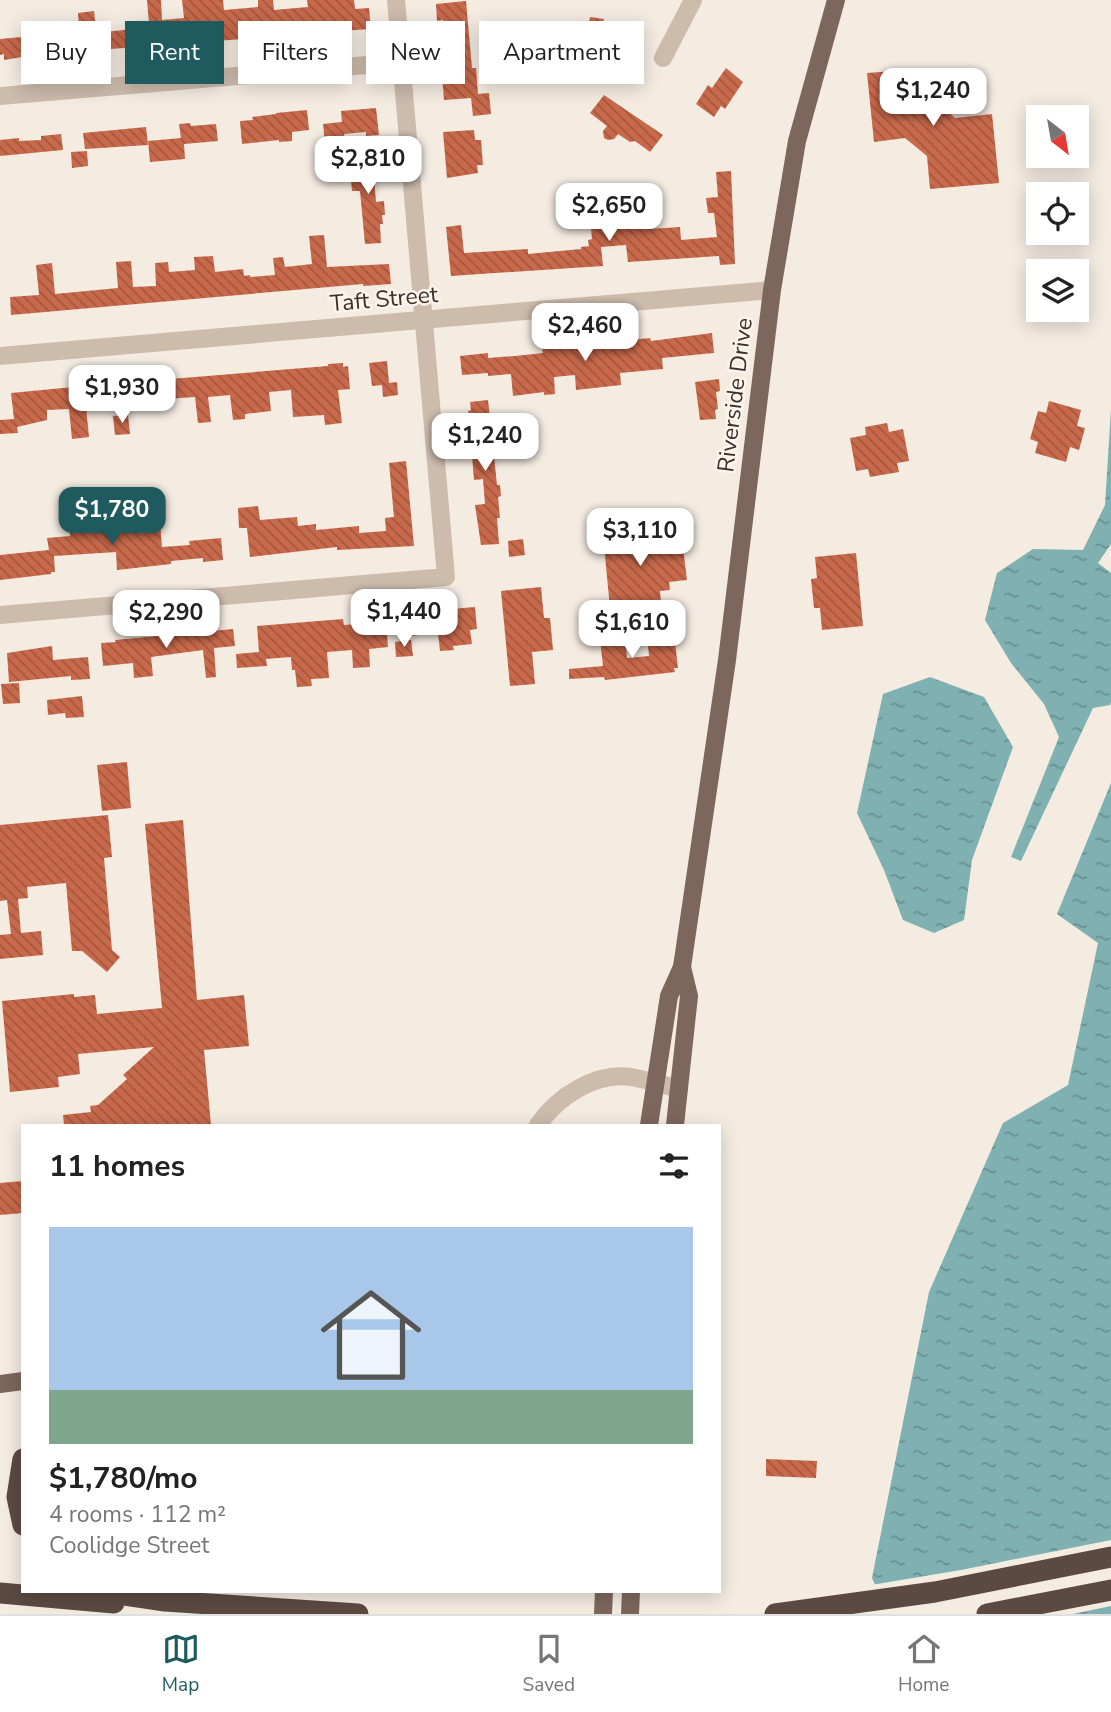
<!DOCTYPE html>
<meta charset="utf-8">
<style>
body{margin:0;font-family:"Nunito Sans",sans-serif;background:#f2f2f2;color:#222;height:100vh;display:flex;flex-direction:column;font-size:26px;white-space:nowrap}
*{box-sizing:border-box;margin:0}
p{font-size:23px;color:#767676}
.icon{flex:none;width:38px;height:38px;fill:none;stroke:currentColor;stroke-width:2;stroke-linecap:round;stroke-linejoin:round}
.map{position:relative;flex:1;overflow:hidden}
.side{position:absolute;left:21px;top:1124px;width:700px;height:469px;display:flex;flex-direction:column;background:#fff;border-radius:0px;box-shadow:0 4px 18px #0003}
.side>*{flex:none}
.hud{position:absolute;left:21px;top:21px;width:700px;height:63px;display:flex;gap:14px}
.needle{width:46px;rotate:149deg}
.buttons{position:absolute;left:1026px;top:105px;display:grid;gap:14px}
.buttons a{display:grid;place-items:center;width:63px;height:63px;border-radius:0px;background:#fff;box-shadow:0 4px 18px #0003;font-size:35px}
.price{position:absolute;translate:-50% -60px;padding:0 16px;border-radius:14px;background:#fff;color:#222;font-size:23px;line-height:46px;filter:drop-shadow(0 2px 4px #0008)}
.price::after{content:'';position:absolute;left:50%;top:42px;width:21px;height:16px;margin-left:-10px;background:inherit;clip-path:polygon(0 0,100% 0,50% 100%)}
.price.selected{background:#1f5a5e;color:#fff}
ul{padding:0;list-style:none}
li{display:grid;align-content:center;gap:14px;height:371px;padding:0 28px}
li span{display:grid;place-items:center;height:217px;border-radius:0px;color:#555}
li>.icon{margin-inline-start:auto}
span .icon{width:126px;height:126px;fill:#fffc;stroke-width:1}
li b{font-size:30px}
h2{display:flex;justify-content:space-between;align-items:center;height:84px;padding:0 28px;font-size:30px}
.chip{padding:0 24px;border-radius:0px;background:#fff;box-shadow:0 4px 18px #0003;font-size:24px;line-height:63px}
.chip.selected{background:#1f5a5e;color:#fff}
.menu{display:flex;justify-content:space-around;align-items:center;height:98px;border-top:2px solid #e0e0e0;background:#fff;font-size:19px;color:#767676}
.menu a{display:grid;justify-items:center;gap:4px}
.menu .selected{color:#1f5a5e}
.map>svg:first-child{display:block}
</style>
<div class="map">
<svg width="1111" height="1614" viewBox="0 0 1111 1614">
<defs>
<pattern id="water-ripples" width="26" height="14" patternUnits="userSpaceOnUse" patternTransform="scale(1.75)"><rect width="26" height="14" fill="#7fb0b2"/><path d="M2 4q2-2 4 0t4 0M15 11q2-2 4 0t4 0" fill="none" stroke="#699091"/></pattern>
<pattern id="building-back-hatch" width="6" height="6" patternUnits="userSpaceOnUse" patternTransform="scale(1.75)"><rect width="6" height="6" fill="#c8694b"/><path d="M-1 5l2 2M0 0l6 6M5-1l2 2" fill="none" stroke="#a4573f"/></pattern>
</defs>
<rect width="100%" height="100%" fill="#f4ebe1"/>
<g fill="url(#water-ripples)">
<polygon points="1111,409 1111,544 1098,563 1111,573 1111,702 1110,705 1093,708 1021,861 1011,857 1059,737 1044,704 1011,663 985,620 997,573 1033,549 1083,550 1105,505"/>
<polygon points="930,677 984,697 1013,747 972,860 964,920 934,933 903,920 884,870 857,813 883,694"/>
<polygon points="1111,783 1111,1614 888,1614 872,1578 929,1292 1003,1123 1068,1085 1098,943 1057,914"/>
</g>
<polygon fill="#f4ebe1" points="1111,1540 1111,1606 1073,1614 885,1614 871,1585 961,1570"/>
<g fill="url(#building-back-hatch)">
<polygon points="147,0 161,0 162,20 184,18 182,0 223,0 224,10 258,7 258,0 273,0 274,10 308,7 307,0 354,0 355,9 369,8 371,29 340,31 339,28 310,31 311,34 97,50 95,33 133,29 132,25 149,24"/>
<polygon points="466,1 472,68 476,68 478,94 489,93 491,114 473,116 471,98 444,100 442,74 447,74 443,20 437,21 436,4"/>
<polygon points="94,11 96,28 79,30 78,13"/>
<polygon points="590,17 604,19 601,41 604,42 601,69 580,66"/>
<polygon points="43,35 43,37 65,35 67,55 40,57 40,54 4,60 4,54 0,55 0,39"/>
<polygon points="726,68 743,82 725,109 721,106 714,117 696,104 708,85 712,88"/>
<polygon points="936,68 939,104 955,118 992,114 999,183 930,189 927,156 905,138 874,142 867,73"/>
<polygon points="604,95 663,135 650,152 635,141 630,142 618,134 614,139 608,140 604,138 603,131 607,126 590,113"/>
<polygon points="376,108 379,135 366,136 366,132 344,134 345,141 325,143 323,124 342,122 341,111"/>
<polygon points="307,110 309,130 292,132 292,141 279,142 279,140 242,144 240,121 253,120 252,117 276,114 276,113"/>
<polygon points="190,123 191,126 216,124 218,141 184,144 185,159 150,162 148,141 181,138 179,124"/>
<polygon points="146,127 148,145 85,149 83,133"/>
<polygon points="474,130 475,140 481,140 483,165 477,165 478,173 447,178 443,132"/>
<polygon points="61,134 63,150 0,156 0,140 19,138 19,141 41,140 41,136"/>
<polygon points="87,151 88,166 72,168 71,152"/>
<polygon points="379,157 381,176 374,177 376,202 384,201 385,215 382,215 383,224 380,224 381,243 365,244 360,191 352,191 349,159"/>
<polygon points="731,171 735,264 720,265 719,256 628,262 626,245 601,247 603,266 451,276 446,227 461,225 464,253 528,249 528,254 581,249 581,247 589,246 588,240 592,239 590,216 608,215 608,222 648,219 649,229 680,227 681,240 717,237 714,213 708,213 706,198 718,197 716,172"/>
<polygon points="324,235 327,267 389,264 391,284 363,286 363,284 11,315 10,297 39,295 36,265 52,263 55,294 118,288 116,262 131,261 133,287 156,286 155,263 168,262 169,272 195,270 194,257 213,256 215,272 243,269 244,276 250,275 250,277 275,275 273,258 283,257 285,267 312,264 309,236"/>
<polygon points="712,333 714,353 662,358 663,369 620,373 621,385 576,390 575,375 554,377 555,394 544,395 544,392 513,396 511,374 488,376 488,373 462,375 460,356 488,353 488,358 515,356 543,353 542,349 650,338 651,341"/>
<polygon points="387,361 389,383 397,382 398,395 383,397 382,385 372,386 369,363"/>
<polygon points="343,363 343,367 348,366 350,389 338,390 342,423 325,425 324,415 293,417 291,390 269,392 271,411 245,414 245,419 233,420 230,395 208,397 211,422 198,423 195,397 166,399 166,396 124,399 122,383 328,366 328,364"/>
<polygon points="719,379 720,391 716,392 718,409 715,410 716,419 700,420 695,382"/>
<polygon points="94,385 96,406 86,407 89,437 72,439 69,409 47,410 47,420 17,427 18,433 0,434 0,420 14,419 11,393"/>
<polygon points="488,400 491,426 487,426 489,447 493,447 497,485 500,485 501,496 498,497 500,518 497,518 499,544 481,545 475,505 485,504 483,479 474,480 472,455 475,455 468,411 471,410 470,402"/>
<polygon points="1049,401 1081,410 1077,426 1085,428 1079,450 1070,447 1066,462 1035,453 1038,442 1030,439 1038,411 1046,413"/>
<polygon points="128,415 130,434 115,435 113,416"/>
<polygon points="887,423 889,432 903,429 909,461 897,463 899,472 870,477 868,469 856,471 850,438 866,435 865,427"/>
<polygon points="406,461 414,546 337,550 337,547 250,557 247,528 239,528 238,508 258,506 260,520 297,517 298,526 316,524 316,530 359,526 359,533 386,531 385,518 394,517 389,463"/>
<polygon points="137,506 138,512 159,510 162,547 190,545 189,541 221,538 223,560 203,562 203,558 171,561 171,564 117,570 116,552 54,556 55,572 51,572 51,574 0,580 0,555 49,550 47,538 70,536 69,526 82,525 83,532 117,528 115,509"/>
<polygon points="654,530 655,540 665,539 666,549 683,548 687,580 669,582 670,590 660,591 661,603 610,608 603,535"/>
<polygon points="523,539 525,555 509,557 508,541"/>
<polygon points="856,553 863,626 822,630 820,608 814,608 811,579 817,578 815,557"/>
<polygon points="541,587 544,618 550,618 553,650 532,652 535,684 510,686 501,591"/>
<polygon points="475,607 477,629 470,630 472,644 453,646 454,650 440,651 438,633 409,636 406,613"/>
<polygon points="343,619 344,625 386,622 388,647 369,649 370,667 353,668 352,650 327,652 329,678 311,679 312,686 297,687 295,670 292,670 291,657 266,659 267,666 237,668 236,654 259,652 257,626"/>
<polygon points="233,629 235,646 214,648 216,677 206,678 203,650 151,657 153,676 134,678 133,663 103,666 101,643 116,642 115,640"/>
<polygon points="671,634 671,642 675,642 678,668 674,668 675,672 605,680 604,677 569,679 569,669 603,666 600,639 625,636 627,658 649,656 647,636"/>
<polygon points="411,640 413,656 396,657 395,642"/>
<polygon points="52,646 53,660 88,657 90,679 71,680 71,676 9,682 7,653"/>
<polygon points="19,683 20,703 3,704 1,684"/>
<polygon points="82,696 84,717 66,718 65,713 48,715 47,700"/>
<polygon points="127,762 131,808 102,811 97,765"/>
<polygon points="108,815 112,857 104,858 112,950 120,957 107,972 82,951 72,951 66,883 27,887 28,898 18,899 21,933 41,931 43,955 0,959 0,935 11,934 7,900 0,901 0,825"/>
<polygon points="183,820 197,1000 244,995 249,1046 204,1050 211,1125 64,1125 63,1115 91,1112 90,1106 98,1105 127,1079 123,1075 154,1047 78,1054 80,1074 58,1077 59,1087 10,1092 2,1001 74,994 74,997 95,995 97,1014 162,1008 145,824"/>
<polygon points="23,1181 23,1213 0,1215 0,1183"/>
<polygon points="766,1459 817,1461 816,1478 766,1476"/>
</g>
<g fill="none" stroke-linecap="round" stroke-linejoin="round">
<g stroke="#cdbbac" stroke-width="18">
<polyline points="663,58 693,0"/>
<polyline points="0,96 402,62"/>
<polyline points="0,356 772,290"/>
<polyline points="0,615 446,577 396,0"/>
<path d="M538,1125C557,1097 595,1072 631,1077C647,1080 663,1085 679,1089"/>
</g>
<g stroke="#7d675c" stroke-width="18">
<polyline points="649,1125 669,996 682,967 727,660 772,290 797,141 836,0"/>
<polyline points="675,1125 689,996 682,967"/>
<polyline points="0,1384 23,1381"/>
<polyline points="603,1614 604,1591"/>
<polyline points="630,1614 631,1591"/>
</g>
<g stroke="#5c4a42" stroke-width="21">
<polyline points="23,1459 17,1497 23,1525"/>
<polyline points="98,1591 165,1601 358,1614"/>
<polyline points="0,1593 114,1603"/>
<polyline points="775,1614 935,1592 1111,1557"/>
<polyline points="987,1614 1111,1590"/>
</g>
</g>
<g text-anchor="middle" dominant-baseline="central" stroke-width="5" stroke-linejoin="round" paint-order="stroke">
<g font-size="23" fill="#3b302b" stroke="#fbf5ee">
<text transform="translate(384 299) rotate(-5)">Taft Street</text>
<text transform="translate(735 395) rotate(-83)">Riverside Drive</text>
</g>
</g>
</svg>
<div class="buttons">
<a><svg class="needle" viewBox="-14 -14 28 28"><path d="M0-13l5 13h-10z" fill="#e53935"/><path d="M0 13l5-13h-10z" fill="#767676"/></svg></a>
<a><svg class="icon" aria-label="locate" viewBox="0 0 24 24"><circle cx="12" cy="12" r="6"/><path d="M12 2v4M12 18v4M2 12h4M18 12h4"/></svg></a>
<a><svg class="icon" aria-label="layers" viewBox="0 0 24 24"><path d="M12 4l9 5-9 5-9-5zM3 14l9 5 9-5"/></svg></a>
</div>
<b class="price" style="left:933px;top:128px">$1,240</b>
<b class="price" style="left:368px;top:196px">$2,810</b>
<b class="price" style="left:609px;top:243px">$2,650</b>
<b class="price" style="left:585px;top:363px">$2,460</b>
<b class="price" style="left:122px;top:425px">$1,930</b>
<b class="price" style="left:485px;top:473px">$1,240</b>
<b class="price selected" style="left:112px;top:547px">$1,780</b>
<b class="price" style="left:640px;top:568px">$3,110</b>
<b class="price" style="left:404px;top:649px">$1,440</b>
<b class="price" style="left:166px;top:650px">$2,290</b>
<b class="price" style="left:632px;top:660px">$1,610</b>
<div class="hud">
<a class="chip">Buy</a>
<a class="chip selected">Rent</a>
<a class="chip">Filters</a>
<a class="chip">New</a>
<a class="chip">Apartment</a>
</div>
<section class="side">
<h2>11 homes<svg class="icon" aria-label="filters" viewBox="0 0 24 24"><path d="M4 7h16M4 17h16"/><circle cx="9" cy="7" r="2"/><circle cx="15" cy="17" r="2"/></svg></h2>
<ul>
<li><span style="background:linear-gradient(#a9c7e8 75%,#7fa58c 0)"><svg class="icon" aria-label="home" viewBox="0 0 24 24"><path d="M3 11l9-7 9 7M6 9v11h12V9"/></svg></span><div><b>$1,780/mo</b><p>4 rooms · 112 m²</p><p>Coolidge Street</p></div></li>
</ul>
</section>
</div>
<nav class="menu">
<a class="selected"><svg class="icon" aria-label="map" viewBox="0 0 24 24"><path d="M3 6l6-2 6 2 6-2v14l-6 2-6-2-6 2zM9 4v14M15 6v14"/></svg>Map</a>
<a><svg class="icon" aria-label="saved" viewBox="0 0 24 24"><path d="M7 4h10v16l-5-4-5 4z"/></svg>Saved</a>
<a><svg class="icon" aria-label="home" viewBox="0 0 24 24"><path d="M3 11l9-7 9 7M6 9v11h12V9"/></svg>Home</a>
</nav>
